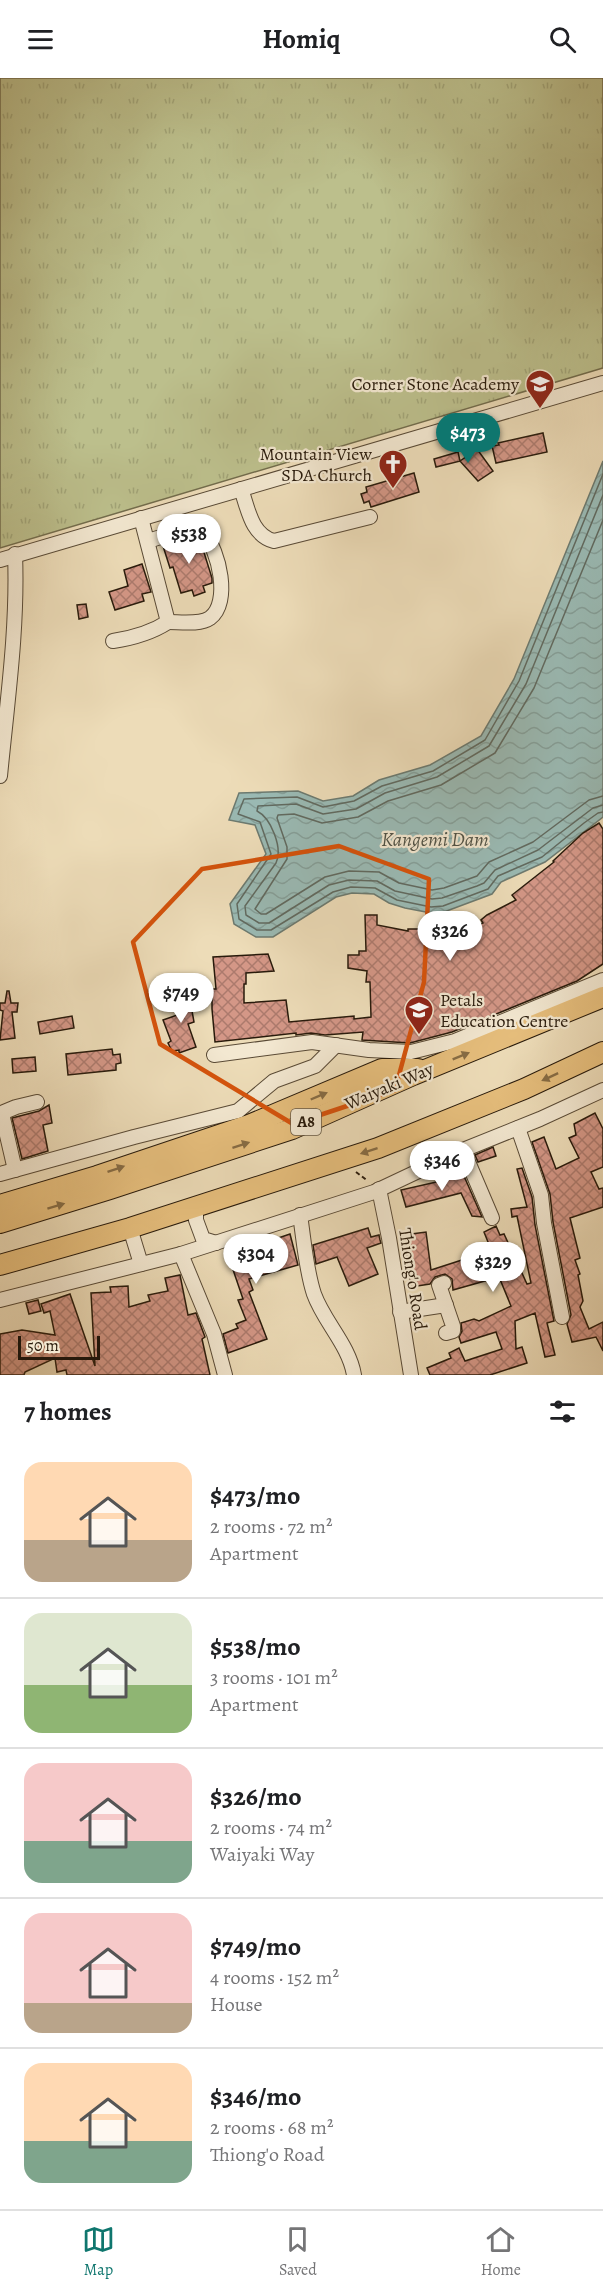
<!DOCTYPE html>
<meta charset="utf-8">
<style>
body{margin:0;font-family:Alegreya,serif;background:#f6f6f6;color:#202124;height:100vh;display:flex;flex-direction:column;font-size:22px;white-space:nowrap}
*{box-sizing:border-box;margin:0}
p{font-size:20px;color:#757577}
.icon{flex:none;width:33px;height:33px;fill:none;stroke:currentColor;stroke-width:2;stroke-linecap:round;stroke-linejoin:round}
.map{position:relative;height:1297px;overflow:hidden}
.drawer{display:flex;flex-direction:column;background:#fff;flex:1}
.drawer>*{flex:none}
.scale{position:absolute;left:18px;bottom:15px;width:82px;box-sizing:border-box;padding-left:6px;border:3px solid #281a0b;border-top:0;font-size:16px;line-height:21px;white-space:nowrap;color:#281a0b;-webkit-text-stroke:4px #f3e8d1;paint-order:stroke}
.price{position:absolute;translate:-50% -51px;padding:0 14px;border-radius:21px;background:#fff;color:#222;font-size:20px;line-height:39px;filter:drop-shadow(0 2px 3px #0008)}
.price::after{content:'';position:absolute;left:50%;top:36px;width:18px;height:14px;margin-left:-9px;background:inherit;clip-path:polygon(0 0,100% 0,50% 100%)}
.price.active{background:#0f766e;color:#fff}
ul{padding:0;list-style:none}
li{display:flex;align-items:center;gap:18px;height:150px;padding:0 24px}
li+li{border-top:2px solid #e0e0e0}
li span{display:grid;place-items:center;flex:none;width:168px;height:120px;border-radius:18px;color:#555}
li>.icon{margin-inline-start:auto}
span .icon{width:72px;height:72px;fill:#fffc;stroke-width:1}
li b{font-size:26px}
h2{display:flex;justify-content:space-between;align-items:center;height:72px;padding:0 24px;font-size:26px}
header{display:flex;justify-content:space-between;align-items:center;height:78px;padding:0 24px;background:#fff;font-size:27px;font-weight:700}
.menu{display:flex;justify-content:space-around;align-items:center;height:84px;border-top:2px solid #e0e0e0;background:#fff;font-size:16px;color:#757577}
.menu a{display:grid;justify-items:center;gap:3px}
.menu .active{color:#0f766e}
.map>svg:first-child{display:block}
</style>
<header><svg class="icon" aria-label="menu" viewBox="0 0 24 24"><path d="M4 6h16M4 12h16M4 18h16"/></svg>Homiq<svg class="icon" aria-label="search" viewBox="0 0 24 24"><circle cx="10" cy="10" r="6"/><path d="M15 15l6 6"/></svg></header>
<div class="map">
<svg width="603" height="1297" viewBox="0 0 603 1297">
<defs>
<pattern id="grass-tufts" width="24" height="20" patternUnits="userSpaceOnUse" patternTransform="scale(1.5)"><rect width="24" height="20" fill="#bcbf8c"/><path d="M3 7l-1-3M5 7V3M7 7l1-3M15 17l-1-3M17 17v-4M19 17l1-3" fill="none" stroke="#a2a477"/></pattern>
<pattern id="water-waves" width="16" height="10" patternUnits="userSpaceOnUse" patternTransform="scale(1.5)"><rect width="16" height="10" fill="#9abab4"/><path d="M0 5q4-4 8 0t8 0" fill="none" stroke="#859f99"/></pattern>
<pattern id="building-cross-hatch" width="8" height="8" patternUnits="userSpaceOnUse" patternTransform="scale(1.5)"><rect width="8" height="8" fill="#d49787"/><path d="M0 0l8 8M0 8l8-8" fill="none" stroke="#ac7a6d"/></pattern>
</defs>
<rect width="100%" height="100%" fill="#eddcb8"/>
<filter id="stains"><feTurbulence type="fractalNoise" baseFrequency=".00333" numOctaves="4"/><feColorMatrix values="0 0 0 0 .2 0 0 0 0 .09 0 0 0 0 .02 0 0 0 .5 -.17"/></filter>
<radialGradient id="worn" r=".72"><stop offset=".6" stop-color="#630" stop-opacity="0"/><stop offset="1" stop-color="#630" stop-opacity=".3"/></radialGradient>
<polygon fill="url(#grass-tufts)" stroke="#726c4c" stroke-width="1.5" points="0,0 603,0 603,290 0,470"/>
<polygon fill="url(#water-waves)" stroke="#6c7a70" stroke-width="1.5" points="603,383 603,739 545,784 501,804 492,816 444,834 431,835 405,830 389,825 374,816 352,815 336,819 273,859 256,859 234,846 230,826 266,776 255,747 229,742 239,715 298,713 323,723 353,718 379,702 430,687 481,658 514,601"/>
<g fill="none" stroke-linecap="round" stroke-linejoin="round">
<g stroke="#616a60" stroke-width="1.5">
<polyline points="603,396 519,603 485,662 433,693 382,708 354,723 323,729 297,719 244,721 238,736 260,744 271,776 237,826 239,841 257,852 271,852 333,814 351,809 375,810 397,822 431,829 443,828 488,811 498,798 542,779 584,745 598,735 603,734"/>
<path d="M603,417L526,606L489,668L437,699L385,715L356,731L323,736L296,726L258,728L257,733C271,740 283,770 276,785L245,828L246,837L259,845H269L329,807L349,802L377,803L395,813L432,821L442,820L477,808L484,805L495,792L538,772L593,730L603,727"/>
<polyline points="603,442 534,610 495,675 441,707 388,723 358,739 322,745 294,736 278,737 277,740 287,769 287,781 255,831 261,836 266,836 325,799 349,793 379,794 399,805 432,812 444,810 477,798 489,784 533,764 589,722 603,718"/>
</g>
</g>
<g fill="url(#building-cross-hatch)" stroke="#281a0b" stroke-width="1.5">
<polygon points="543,355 547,374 496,385 492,368 499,367 498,365"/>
<polygon points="477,371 493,393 478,403 460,383 436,389 434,381 458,374 460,383"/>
<polygon points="414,395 419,414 371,429 369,423 364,425 361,416 367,414 366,409"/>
<polygon points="189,460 190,463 197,461 202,468 212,500 212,505 203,508 205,514 194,518 192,512 181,515 173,489 170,490 163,468"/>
<polygon points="142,486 151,514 142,516 144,523 115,532 109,514 128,508 124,492"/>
<polygon points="86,526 88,539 79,541 77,527"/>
<polygon points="599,745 603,751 603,886 577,903 452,954 410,965 362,962 363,954 325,957 311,955 296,957 296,955 215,964 212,931 212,911 216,911 213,879 268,876 274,893 246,895 246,906 244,906 244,925 286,922 289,944 354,938 354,941 371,939 370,904 366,904 367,893 348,890 348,877 359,877 359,873 366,873 365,837 377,837 377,847 408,853 408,851 437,851 437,853 463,848 465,853 483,845 481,842 487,837 516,822 512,817 554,784 553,783 583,755"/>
<polygon points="187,905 194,944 188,946 196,969 179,975 179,972 172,973 168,965 171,963 163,942 183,935 178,907"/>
<polygon points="7,913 9,913 11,925 18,925 17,934 12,934 15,960 0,962 3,933 0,932 0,925 5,925"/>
<polygon points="72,938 74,950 40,956 38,944"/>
<polygon points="112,971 113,977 120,976 121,985 116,986 116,992 68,997 66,976"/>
<polygon points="35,979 36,993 13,995 12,981"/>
<polygon points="49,1027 52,1045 43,1047 48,1073 22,1081 12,1040 39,1033"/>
<polygon points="595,1035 603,1051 603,1089 591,1094 599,1111 603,1110 603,1129 570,1140 580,1180 575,1182 580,1196 578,1197 583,1223 580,1229 589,1251 603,1244 603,1273 596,1259 572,1264 567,1246 571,1237 553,1144 550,1116 532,1064 544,1059 556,1091 579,1080 569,1060 576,1057 574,1046"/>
<polygon points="493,1069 496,1078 478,1084 475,1077"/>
<polygon points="460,1089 482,1139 472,1138 461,1115 406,1129 401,1112 454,1100 451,1093"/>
<polygon points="522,1090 532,1119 535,1147 554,1243 547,1245 555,1277 545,1279 535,1235 515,1243 516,1271 522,1269 527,1285 490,1297 430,1297 427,1290 451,1280 449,1275 459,1270 465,1283 502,1271 496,1254 461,1265 459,1259 462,1253 461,1245 474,1241 479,1243 511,1228 499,1199 453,1212 452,1201 445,1196 435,1199 430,1206 411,1209 404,1157 426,1154 431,1192 465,1181 464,1179 487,1171 485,1166 488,1164 484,1154 496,1148 500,1157 504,1156 527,1206 531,1205 517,1138 512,1139 511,1131 527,1129 517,1091"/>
<polygon points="368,1150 371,1159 379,1157 380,1162 381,1165 367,1170 378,1196 349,1208 337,1179 316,1186 313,1167"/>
<polygon points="290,1156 298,1187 249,1201 253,1212 249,1214 267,1261 228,1275 223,1256 238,1250 236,1246 246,1242 238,1222 243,1221 228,1177"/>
<polygon points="180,1197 188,1237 196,1235 205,1259 202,1261 210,1297 67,1297 66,1292 57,1294 55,1280 25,1294 24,1297 0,1297 0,1256 22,1252 55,1257 50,1233 44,1235 41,1226 70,1216 95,1288 91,1215 111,1214 110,1209 128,1208 129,1229 150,1223 148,1217 168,1213 165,1200"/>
<polygon points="38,1222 41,1233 29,1236 26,1225"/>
</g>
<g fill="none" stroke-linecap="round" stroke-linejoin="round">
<g stroke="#594a36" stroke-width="16">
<g id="minor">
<path d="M241,411C248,430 251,457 274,463L370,439"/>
<path d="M148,463L192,449C197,451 201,452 204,456C219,472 231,525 210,540C200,547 180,544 168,544"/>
<polyline points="0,482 603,305"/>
<path d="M113,563C133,560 151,555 168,544L141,440"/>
<path d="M0,698C7,625 18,550 15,476"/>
<polyline points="214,977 312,964 369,972 411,974 455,963 603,902"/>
<polyline points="518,1050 541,1117 544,1145 562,1239"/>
<polyline points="463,1072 492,1140"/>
<polyline points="15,1092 3,1040 4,1034 16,1029 37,1024"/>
<polyline points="0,1096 134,1059 238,1033 274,1003 315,988 336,967"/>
<polyline points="379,1111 389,1160 411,1297"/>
<polyline points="196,1129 196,1142 203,1161 216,1165"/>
<path d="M300,1137C304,1163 306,1192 314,1216C324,1244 349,1267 354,1297"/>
<polyline points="130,1150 141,1186"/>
<polyline points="181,1176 214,1256 225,1297"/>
<polyline points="444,1205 439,1207 453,1248 453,1253 446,1255"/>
<polyline points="0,1222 181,1176 374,1114 463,1072 540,1041 603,1012"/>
<polyline points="400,1234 446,1227"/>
</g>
</g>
<g stroke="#281a0b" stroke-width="22">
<g id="highway">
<polyline points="0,1127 97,1098 249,1047 382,991 418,991"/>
<polyline points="0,1145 110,1111 292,1051 413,997 603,919"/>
<polyline points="0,1187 130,1150 378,1070 524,1011 603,974"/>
</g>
</g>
<polyline stroke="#281a0b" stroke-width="2" stroke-dasharray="4.5 3" stroke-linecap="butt" points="356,1094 368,1103"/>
<use href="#minor" stroke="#f3e8d1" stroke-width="14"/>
<use href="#highway" stroke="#e6be7c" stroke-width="20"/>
</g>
<defs><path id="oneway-solid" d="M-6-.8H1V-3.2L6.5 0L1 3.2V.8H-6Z" transform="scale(1.5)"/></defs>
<g fill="#876c44">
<use href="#oneway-solid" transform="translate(461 978) rotate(-22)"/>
<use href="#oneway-solid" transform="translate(550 999) rotate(155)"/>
<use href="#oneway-solid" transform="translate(319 1018) rotate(-23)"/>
<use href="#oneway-solid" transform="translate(241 1067) rotate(-18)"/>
<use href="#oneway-solid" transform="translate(369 1073) rotate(162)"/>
<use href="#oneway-solid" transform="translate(116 1091) rotate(-19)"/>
<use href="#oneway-solid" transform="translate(56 1128) rotate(-17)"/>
</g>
<path fill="none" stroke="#d5530c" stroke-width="4.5" stroke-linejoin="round" d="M339,768L429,801L424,904L395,1012L293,1046L160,966L133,864L202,791Z"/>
<defs>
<g id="school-pin" transform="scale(1.5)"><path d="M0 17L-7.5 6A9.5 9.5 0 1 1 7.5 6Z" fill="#8f2418" stroke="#f3e8d1"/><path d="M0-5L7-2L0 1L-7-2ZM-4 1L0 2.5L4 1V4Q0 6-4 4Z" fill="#fff"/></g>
<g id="church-pin" transform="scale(1.5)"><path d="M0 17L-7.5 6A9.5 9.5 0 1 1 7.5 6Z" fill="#8f2418" stroke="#f3e8d1"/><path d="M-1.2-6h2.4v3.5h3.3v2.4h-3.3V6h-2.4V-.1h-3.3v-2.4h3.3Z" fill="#fff"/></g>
</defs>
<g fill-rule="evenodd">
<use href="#school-pin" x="540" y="306"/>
<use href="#church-pin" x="393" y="386"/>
<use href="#school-pin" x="419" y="932"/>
</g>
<g text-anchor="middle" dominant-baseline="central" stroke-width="4.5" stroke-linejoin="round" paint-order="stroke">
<rect fill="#f3e8d1" stroke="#655846" stroke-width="1.5" x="291" y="1031" width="30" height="26" rx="4.5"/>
<g font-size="16" font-weight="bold" fill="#281a0b">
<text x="306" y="1044">A8</text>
</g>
<g font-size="18" fill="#281a0b" stroke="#f3e8d1" text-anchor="end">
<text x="519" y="306">Corner Stone Academy</text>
<text x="372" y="376">Mountain View<tspan x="372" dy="21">SDA Church</tspan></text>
<text x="440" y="922" text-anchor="start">Petals<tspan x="440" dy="21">Education Centre</tspan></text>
</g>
<g font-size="18" fill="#281a0b" stroke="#f3e8d1">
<text transform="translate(389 1008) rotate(-23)">Waiyaki Way</text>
<text transform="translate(413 1201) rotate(81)">Thiong'o Road</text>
</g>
<g font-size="20" font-style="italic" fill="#505246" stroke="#f3e8d1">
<text x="435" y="761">Kangemi Dam</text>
</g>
</g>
<rect width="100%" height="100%" filter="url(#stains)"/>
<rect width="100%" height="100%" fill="url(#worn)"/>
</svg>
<div class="scale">50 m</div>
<b class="price active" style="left:468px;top:386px">$473</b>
<b class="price" style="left:189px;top:487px">$538</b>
<b class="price" style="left:450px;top:884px">$326</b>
<b class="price" style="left:181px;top:946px">$749</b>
<b class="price" style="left:442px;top:1114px">$346</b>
<b class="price" style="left:256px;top:1207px">$304</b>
<b class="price" style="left:493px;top:1215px">$329</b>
</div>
<section class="drawer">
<h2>7 homes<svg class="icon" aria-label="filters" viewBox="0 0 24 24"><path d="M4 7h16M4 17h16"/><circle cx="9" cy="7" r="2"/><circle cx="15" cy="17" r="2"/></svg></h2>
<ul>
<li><span style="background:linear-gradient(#ffd9b3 65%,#b9a48a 0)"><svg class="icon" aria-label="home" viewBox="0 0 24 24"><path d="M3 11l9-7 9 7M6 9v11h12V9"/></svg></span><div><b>$473/mo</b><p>2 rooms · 72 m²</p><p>Apartment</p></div></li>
<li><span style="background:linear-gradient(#dfe7d0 60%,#8fb573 0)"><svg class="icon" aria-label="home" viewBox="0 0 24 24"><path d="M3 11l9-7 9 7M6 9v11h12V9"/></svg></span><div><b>$538/mo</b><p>3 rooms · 101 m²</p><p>Apartment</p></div></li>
<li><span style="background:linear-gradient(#f6c9c9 65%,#7fa58c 0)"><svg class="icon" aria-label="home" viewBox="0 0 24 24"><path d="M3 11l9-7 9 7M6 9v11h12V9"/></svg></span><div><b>$326/mo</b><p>2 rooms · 74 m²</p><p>Waiyaki Way</p></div></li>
<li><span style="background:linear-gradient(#f6c9c9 75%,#b9a48a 0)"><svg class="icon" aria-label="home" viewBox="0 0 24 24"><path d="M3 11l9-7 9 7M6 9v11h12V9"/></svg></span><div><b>$749/mo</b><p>4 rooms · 152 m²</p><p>House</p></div></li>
<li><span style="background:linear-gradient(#ffd9b3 65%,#7fa58c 0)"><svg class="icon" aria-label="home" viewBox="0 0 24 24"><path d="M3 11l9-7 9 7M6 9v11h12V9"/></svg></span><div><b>$346/mo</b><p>2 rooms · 68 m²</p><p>Thiong'o Road</p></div></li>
</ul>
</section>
<nav class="menu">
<a class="active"><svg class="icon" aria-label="map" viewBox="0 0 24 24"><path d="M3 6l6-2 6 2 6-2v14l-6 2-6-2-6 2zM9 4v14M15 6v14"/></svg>Map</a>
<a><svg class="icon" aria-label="saved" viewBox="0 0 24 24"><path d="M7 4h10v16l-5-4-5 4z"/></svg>Saved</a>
<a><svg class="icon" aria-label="home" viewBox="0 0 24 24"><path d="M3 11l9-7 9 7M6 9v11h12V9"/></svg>Home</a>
</nav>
